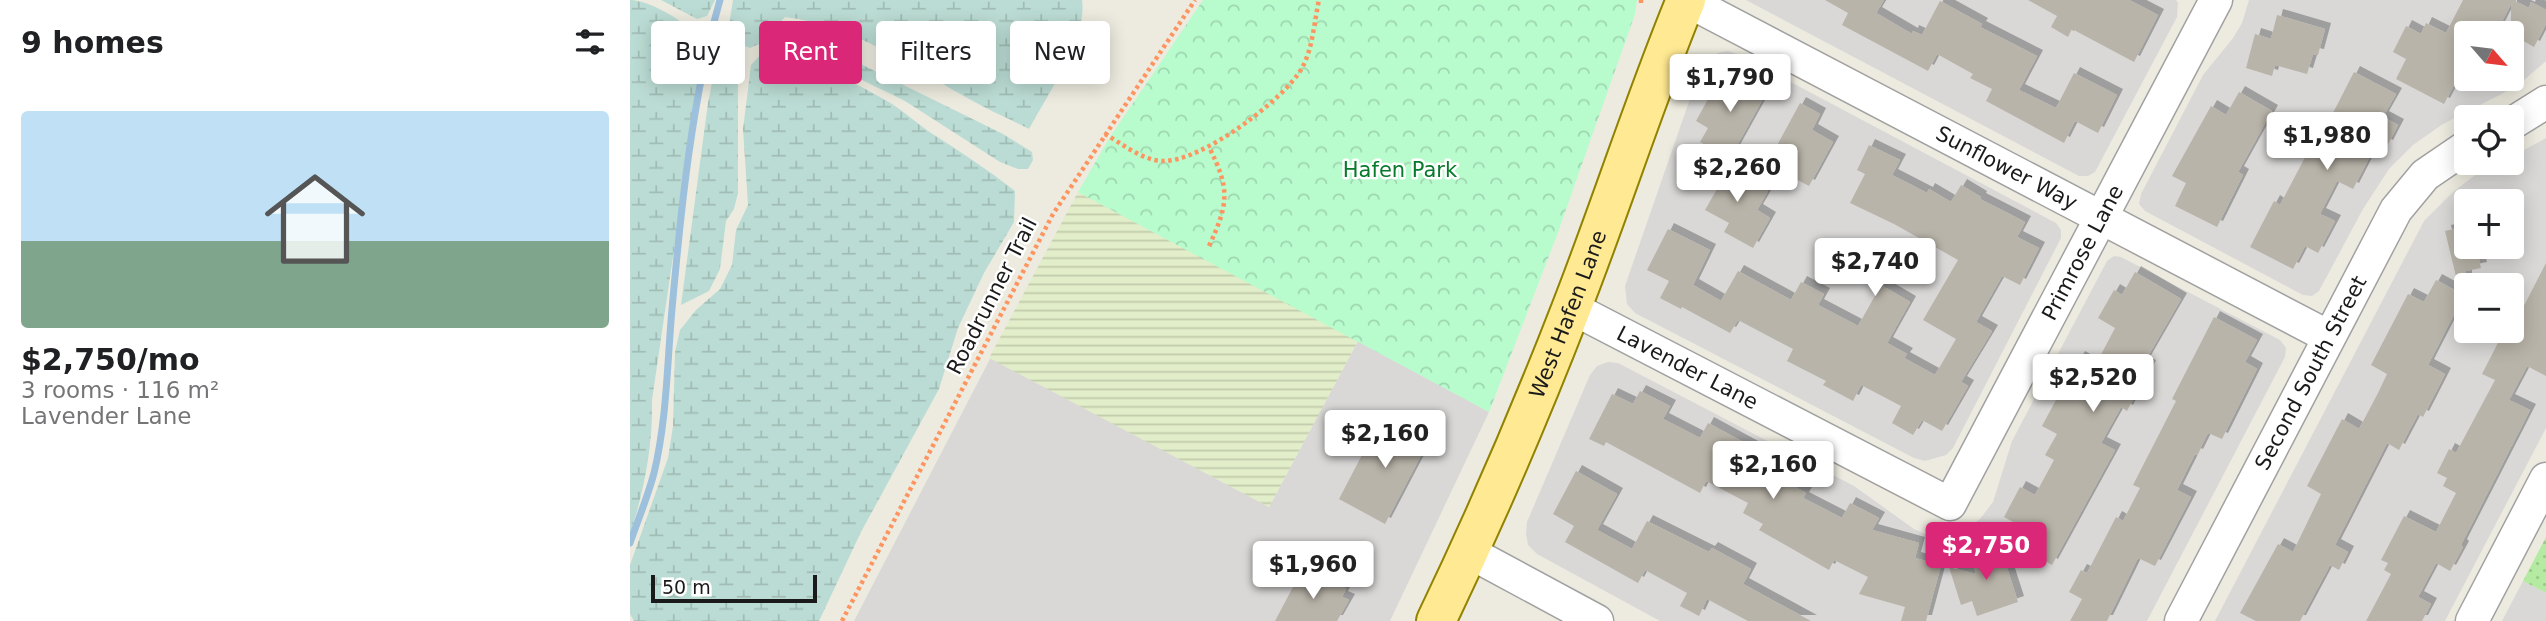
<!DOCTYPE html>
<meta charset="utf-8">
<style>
body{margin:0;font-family:"DejaVu Sans",sans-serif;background:#f6f6f6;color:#202124;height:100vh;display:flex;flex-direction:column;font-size:26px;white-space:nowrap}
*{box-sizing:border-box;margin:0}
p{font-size:23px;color:#757577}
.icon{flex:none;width:38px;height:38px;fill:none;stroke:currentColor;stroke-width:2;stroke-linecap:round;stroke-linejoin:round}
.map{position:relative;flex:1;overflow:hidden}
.details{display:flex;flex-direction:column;background:#fff;width:630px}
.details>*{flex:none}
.top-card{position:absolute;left:21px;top:21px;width:665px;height:63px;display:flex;gap:14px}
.needle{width:46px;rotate:118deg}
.buttons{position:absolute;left:1824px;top:21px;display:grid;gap:14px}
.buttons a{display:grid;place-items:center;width:70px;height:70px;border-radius:7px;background:#fff;box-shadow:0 4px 18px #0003;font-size:35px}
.scale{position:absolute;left:21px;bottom:18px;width:166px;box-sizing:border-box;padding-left:7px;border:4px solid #1a1a1a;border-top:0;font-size:19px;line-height:24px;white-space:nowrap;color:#1a1a1a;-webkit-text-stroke:5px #fff;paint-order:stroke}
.price{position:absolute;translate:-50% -60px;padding:0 16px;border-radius:7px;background:#fff;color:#222;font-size:23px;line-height:46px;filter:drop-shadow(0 2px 4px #0008)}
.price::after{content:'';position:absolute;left:50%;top:42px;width:21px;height:16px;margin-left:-10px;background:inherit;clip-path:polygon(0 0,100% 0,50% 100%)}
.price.active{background:#db2777;color:#fff}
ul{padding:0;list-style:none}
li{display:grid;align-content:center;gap:14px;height:371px;padding:0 21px}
li span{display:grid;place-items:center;height:217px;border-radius:7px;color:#555}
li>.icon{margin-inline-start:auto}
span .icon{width:126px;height:126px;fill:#fffc;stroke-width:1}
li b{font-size:30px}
h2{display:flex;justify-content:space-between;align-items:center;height:84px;padding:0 21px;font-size:30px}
.chip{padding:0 24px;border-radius:7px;background:#fff;box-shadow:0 4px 18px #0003;font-size:24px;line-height:63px}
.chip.active{background:#db2777;color:#fff}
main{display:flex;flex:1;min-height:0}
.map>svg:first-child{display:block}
</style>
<main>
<section class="details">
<h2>9 homes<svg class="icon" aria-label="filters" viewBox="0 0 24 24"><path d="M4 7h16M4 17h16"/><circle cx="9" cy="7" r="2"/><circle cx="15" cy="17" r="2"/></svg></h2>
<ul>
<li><span style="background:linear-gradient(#bfe0f5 60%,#7fa58c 0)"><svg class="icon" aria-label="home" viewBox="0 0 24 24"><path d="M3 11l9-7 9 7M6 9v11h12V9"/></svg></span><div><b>$2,750/mo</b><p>3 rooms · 116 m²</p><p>Lavender Lane</p></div></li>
</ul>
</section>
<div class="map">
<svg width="1916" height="621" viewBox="0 0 1916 621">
<defs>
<pattern id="farmland-rules" width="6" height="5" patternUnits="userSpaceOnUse" patternTransform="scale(1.75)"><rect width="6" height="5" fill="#e2edc9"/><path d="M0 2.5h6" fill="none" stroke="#c1cbac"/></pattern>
<pattern id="grass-dots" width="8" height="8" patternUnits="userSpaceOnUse" patternTransform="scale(1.75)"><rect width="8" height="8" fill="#b5eaa2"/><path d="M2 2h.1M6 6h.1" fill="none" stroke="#9bc88b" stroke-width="1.8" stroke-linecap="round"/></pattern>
<pattern id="wetland-marsh" width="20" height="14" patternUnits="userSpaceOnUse" patternTransform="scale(1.75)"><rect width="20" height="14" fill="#bbdcd4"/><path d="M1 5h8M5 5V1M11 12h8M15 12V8" fill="none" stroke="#a0bcb5"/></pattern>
<pattern id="park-crowns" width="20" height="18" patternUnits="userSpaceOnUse" patternTransform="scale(1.75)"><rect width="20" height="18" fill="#b8fbcd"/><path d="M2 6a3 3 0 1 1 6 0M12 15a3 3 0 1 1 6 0" fill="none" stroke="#9ed7af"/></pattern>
<filter id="shadow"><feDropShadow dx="6" dy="-6" stdDeviation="0" flood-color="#0004"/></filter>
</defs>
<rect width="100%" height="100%" fill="#edebdf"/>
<g fill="#d9d8d7" fill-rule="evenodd">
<polygon points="1116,0 1546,0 1548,3 1547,17 1465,172 1458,176 1449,176"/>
<path d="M1619,0H1916V61L1887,86L1813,124L1783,145L1759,169L1733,209L1689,291L1682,296L1673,295L1515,211L1509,204L1511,194L1573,75L1603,38L1612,23ZM1836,33H1881V79H1836Z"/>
<polygon points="1098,51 1110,55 1426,223 1431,230 1431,238 1323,448 1316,455 1295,461 1284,458 1005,313 997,304 995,286 1071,67 1078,58 1088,53"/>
<path d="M1916,138V428L1815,621H1585L1794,221L1823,192L1853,169L1868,163H1881V157ZM1836,201H1881V247H1836ZM1836,285H1881V331H1836Z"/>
<polygon points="1484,256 1491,257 1650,340 1656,348 1655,357 1517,621 1030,621 907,554 898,545 896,534 897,522 960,375 967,366 978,362 988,363 1224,486 1284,529 1299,536 1316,536 1330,533 1350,519 1363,502 1382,441 1477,261"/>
<polygon points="728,341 859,412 760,621 224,621 361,357 639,507"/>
<polygon points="1893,581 1916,593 1916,621 1872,621"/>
</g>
<polygon fill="url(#farmland-rules)" points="448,192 728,341 639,507 359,358"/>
<polygon fill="url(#grass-dots)" points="1916,537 1916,593 1893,581"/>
<g fill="url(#wetland-marsh)">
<path d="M0,0C19,0 55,21 68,37C71,41 72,48 73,52L22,400C23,446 14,491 0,535Z"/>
<polygon points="31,0 85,0 77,16 67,19"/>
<path d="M103,0H452C458,36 417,96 399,129C380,119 360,111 341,100C280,67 227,26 155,17L129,44L120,48L102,41L98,31Z"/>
<polygon points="161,37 180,39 373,134 402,152 403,160 398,169 388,169 370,162 275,101 152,41"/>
<polygon points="91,48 101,50 108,60 108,193 104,209 96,221 90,269 79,291 51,305 78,103 87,57"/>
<path d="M133,52C176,60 220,79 257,101C273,110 286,123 301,133C330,151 358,170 385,191L384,222L354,273L328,328L309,389L231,532L189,621H4L0,614V565L38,458L43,426L45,352L50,330L66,310L90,289L102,265L106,230L118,205L113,129L121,65Z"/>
</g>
<polygon fill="url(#park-crowns)" points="573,0 1007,0 1005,14 927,235 859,412 448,192 480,137"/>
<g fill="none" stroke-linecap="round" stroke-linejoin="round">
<path stroke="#9dc0dd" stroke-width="7" d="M0,543C8,520 18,496 24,473C37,419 37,364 42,309C51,208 62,98 90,0"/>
</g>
<g fill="#b9b4a9" filter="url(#shadow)">
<polygon points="1195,0 1254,0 1246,13 1282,34 1283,31 1292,35 1310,1 1352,24 1350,27 1407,56 1389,90 1426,108 1444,73 1487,95 1468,133 1445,121 1434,143 1356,101 1362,89 1340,78 1343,74 1307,54 1298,71 1212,25 1218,13"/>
<polygon points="1398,0 1499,0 1528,15 1504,62 1442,29 1438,37 1421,27 1427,16"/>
<polygon points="1833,0 1883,0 1899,8 1901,2 1916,10 1916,24 1904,47 1881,34 1881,4 1866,33 1836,33 1836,86 1826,81 1814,104 1766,79 1776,59 1763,52 1776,26 1791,34 1796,23 1816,33"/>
<polygon points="1647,15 1695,29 1688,55 1683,54 1677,74 1645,65 1642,76 1616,68 1625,34 1641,39"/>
<polygon points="1724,72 1766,94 1753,117 1768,125 1757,146 1751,143 1745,154 1742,152 1723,189 1707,181 1690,214 1705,221 1688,253 1675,246 1663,269 1620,247 1644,201 1650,205 1683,142 1687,144"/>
<polygon points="1120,77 1139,88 1100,158 1070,142 1078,128 1066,121 1089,79 1112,91"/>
<polygon points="1609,92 1642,111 1608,172 1613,175 1587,227 1545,206 1556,183 1542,176 1581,106 1596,115"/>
<polygon points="1170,103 1190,114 1182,130 1203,142 1179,186 1137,164"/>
<polygon points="1239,145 1270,160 1262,175 1297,193 1299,189 1321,202 1331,185 1351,197 1350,199 1395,222 1387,237 1409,248 1390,285 1372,276 1346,322 1362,331 1331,382 1338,386 1312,431 1292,420 1283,435 1262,423 1271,406 1231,385 1223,401 1193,385 1196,381 1157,361 1163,349 1108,320 1100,333 1052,307 1051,309 1030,298 1039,281 1017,270 1038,229 1080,250 1063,285 1091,301 1108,271 1161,300 1171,282 1194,294 1188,305 1228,326 1251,285 1280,302 1257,343 1277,354 1274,358 1305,375 1326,339 1293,320 1328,260 1264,224 1220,203 1235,174 1227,170"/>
<polygon points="1086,161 1138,191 1127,210 1140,218 1123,248 1094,232 1099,223 1075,210 1087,189 1074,182"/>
<polygon points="1836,226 1836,247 1846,247 1851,268 1836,271 1836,288 1829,289 1815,231"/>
<polygon points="1916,263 1916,376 1897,366 1879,400 1900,410 1831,545 1833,547 1820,571 1806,563 1788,597 1801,604 1792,621 1736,621 1761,574 1754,570 1758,563 1751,560 1774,516 1806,532 1826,493 1813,486 1817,478 1807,473 1819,449 1826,453 1865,380 1852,374 1874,331 1881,331"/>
<polygon points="1505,272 1551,299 1514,363 1520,366 1497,411 1491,407 1471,443 1485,450 1422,565 1403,554 1412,538 1374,517 1390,487 1405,495 1424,460 1415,455 1427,434 1412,426 1449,357 1465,366 1485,328 1468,318 1484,290 1492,295"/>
<polygon points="1806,280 1834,295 1798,365 1815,374 1793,417 1788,414 1769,450 1757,443 1705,545 1718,552 1709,570 1700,565 1670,621 1626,621 1610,613 1648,544 1663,552 1691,494 1677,486 1712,419 1729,429 1748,393 1757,374 1741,365 1778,294 1794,302"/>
<polygon points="1584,317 1627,340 1615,362 1627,369 1592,439 1578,433 1567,455 1565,454 1547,490 1561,497 1525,566 1508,558 1477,621 1440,621 1452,599 1439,592 1451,570 1457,573 1486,517 1493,521 1510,488 1503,485 1546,401 1542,399"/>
<polygon points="1010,391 1040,406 1033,419 1070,438 1078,423 1161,468 1154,481 1176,493 1173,498 1212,518 1220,503 1249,518 1242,530 1289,543 1285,558 1311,565 1296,621 1271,621 1275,607 1229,594 1238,577 1204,560 1199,570 1129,530 1133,524 1113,513 1118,503 1076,481 1070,493 976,442 974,446 959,439 982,394 1003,404"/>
<polygon points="763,417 801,436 755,524 709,499 745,430 753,435"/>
<polygon points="946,471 987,494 967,530 1002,549 1017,521 1079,552 1082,548 1121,569 1113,584 1181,621 1118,621 1077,599 1069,616 1050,606 1057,593 1015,570 1008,583 935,542 944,526 923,514"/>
<polygon points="1369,543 1388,602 1347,616 1342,601 1331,605 1319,567 1346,574 1340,553"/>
<polygon points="672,570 697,583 699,579 716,589 712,597 719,600 707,621 645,621"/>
</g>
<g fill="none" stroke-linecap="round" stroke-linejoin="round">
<g stroke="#a1a1a1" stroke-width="35">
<g id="minor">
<path id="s1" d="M1056,0L1699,337"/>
<polyline points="1881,124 1916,102"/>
<path id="s2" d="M942,308L1320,504L1586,0"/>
<polyline points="839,552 967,621"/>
<path id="s3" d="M1551,621L1766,210L1795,175L1836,147"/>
<polyline points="1842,621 1916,479"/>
</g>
</g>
<g stroke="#918200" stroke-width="42">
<g id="major">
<path id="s4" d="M806,621C855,519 900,415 941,309C981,207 1014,102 1056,0"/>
</g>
</g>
<g stroke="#fe945f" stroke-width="4.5" stroke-dasharray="3.5 3.5" stroke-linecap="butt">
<polyline points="1011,0 1011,3"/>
<path d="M475,134C491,143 513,161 533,161C571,162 654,100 672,68C683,48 684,22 689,0"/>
<path d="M579,246C599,203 600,189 579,147"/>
<polyline points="212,621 423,214 565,0"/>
</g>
<use href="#minor" stroke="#fff" stroke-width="32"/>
<use href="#major" stroke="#ffe992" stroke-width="38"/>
</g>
<g text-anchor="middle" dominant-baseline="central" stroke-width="5" stroke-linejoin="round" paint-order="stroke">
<g font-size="21" fill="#1a1a1a" stroke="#fff">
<text stroke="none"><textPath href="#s1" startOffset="362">Sunflower Way</textPath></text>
<text stroke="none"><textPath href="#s2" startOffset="710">Primrose Lane</textPath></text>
<text transform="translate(362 296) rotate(-63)">Roadrunner Trail</text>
<text stroke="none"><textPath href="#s4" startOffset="334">West Hafen Lane</textPath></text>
<text stroke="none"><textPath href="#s2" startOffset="130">Lavender Lane</textPath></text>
<text stroke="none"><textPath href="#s3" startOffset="280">Second South Street</textPath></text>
</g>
<g font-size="21" fill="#077a2b" stroke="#fff">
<text x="770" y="170">Hafen Park</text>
</g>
</g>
</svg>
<div class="buttons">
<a><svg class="needle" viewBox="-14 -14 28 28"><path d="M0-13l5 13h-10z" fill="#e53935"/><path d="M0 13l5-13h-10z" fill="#757577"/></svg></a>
<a><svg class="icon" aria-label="locate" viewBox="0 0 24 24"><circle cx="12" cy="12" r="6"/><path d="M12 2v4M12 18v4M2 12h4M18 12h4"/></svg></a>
<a>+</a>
<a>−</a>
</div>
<div class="scale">50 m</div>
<b class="price" style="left:1100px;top:114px">$1,790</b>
<b class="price" style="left:1697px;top:172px">$1,980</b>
<b class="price" style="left:1107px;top:204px">$2,260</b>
<b class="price" style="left:1245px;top:298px">$2,740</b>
<b class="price" style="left:1463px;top:414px">$2,520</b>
<b class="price" style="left:755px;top:470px">$2,160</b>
<b class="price" style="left:1143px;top:501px">$2,160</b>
<b class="price active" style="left:1356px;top:582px">$2,750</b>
<b class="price" style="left:683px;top:601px">$1,960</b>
<div class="top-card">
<a class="chip">Buy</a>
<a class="chip active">Rent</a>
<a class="chip">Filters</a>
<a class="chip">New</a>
</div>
</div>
</main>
